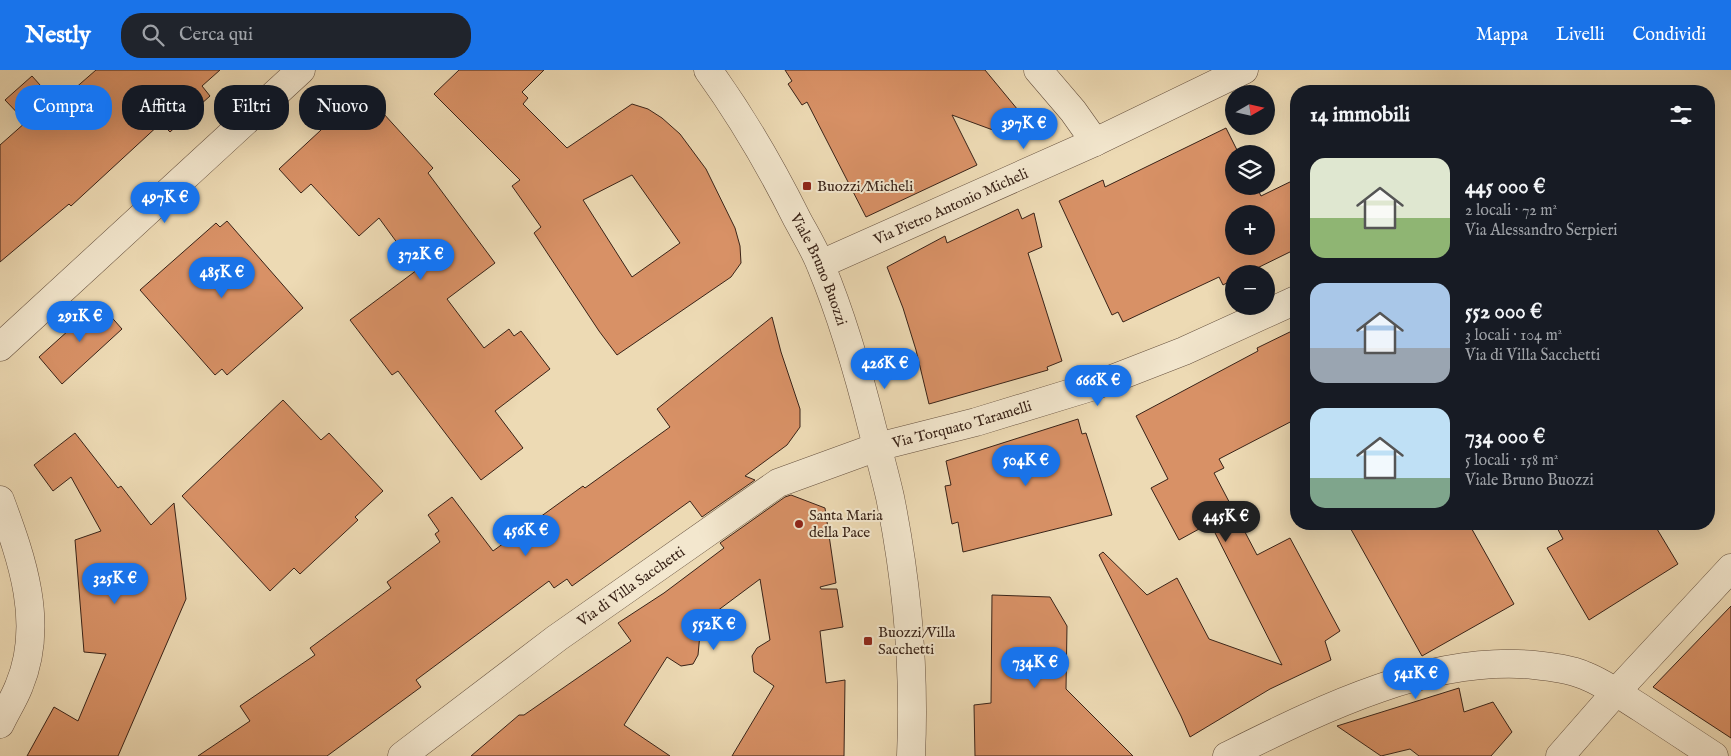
<!DOCTYPE html>
<html lang="it">
<meta charset="utf-8">
<style>
body{margin:0;font-family:"IM FELL English",serif;background:#20242c;color:#f1f3f6;height:100vh;display:flex;flex-direction:column;font-size:19px;white-space:nowrap}
*{box-sizing:border-box;margin:0}
p{font-size:16px;color:#9ea1a6}
.icon{flex:none;width:28px;height:28px;fill:none;stroke:currentColor;stroke-width:2;stroke-linecap:round;stroke-linejoin:round}
.map{position:relative;flex:1;overflow:hidden}
.drawer{position:absolute;left:1290px;top:15px;width:425px;height:445px;display:flex;flex-direction:column;background:#171b24;border-radius:20px;box-shadow:0 5px 20px #0002}
.drawer>*{flex:none}
.top-card{position:absolute;left:15px;top:15px;width:475px;height:45px;display:flex;gap:10px}
.needle{width:32px;rotate:81deg}
.fabs{position:absolute;left:1225px;top:15px;display:grid;gap:10px}
.fabs a{display:grid;place-items:center;width:50px;height:50px;border-radius:50%;background:#171b24;box-shadow:0 5px 20px #0002;font-size:25px}
.price{position:absolute;translate:-50% -42px;padding:0 11px;border-radius:18px;background:#1a73e8;color:#fff;font-size:16px;line-height:32px;filter:drop-shadow(0 1px 2px #0008)}
.price::after{content:'';position:absolute;left:50%;top:30px;width:15px;height:11px;margin-left:-8px;background:inherit;clip-path:polygon(0 0,100% 0,50% 100%)}
.price.on{background:#222;color:#fff}
ul{padding:0;list-style:none}
li{display:flex;align-items:center;gap:15px;height:125px;padding:0 20px}
li span{display:grid;place-items:center;flex:none;width:140px;height:100px;border-radius:15px;color:#555}
li>.icon{margin-inline-start:auto}
span .icon{width:60px;height:60px;fill:#fffc;stroke-width:1}
li b{font-size:21px}
h2{display:flex;justify-content:space-between;align-items:center;height:60px;padding:0 20px;font-size:21px}
.chip{padding:0 18px;border-radius:20px;background:#171b24;box-shadow:0 5px 20px #0002;font-size:18px;line-height:45px}
.chip.on{background:#1a73e8;color:#fff}
header{display:flex;align-items:center;gap:30px;box-sizing:border-box;height:70px;padding:0 25px;background:#1a73e8;color:#fff}
header strong{font-size:24px}
nav{display:flex;gap:28px;margin-inline-start:auto;font-size:18px}
.search{width:350px;height:45px;background:#20242c;display:flex;align-items:center;gap:12px;box-sizing:border-box;padding:0 18px;border-radius:20px;color:#9ea1a6;font-size:19px}
.map>svg:first-child{display:block}
</style>
<header>
<strong>Nestly</strong>
<div class="search"><svg class="icon" aria-label="search" viewBox="0 0 24 24"><circle cx="10" cy="10" r="6"/><path d="M15 15l6 6"/></svg>Cerca qui</div>
<nav><a>Mappa</a><a>Livelli</a><a>Condividi</a></nav>
</header>
<div class="map">
<svg width="1731" height="686" viewBox="0 0 1731 686">
<rect width="100%" height="100%" fill="#eddab4"/>
<filter id="stains"><feTurbulence type="fractalNoise" baseFrequency=".004" numOctaves="4"/><feColorMatrix values="0 0 0 0 .2 0 0 0 0 .09 0 0 0 0 .02 0 0 0 .5 -.17"/></filter>
<radialGradient id="worn" r=".72"><stop offset=".6" stop-color="#630" stop-opacity="0"/><stop offset="1" stop-color="#630" stop-opacity=".3"/></radialGradient>
<g fill="#d89166" stroke="#392318" fill-rule="evenodd">
<polygon points="96,0 220,0 202,16 210,26 170,62 161,53 71,136 69,134 0,192 0,75 26,52 5,30 32,6 57,34"/>
<path d="M459,0H544L522,22L528,28L523,34L567,78L632,34L648,39L662,48L680,64L706,99L735,158L740,176L741,193L731,207L617,285L599,261L534,163L541,157L512,116L520,110L434,24ZM632,105L680,173L632,207L583,130Z"/>
<polygon points="785,0 985,0 1032,57 1012,67 952,45 977,95 866,147 807,32 802,35 788,14 792,11"/>
<polygon points="363,21 433,98 428,103 495,193 447,229 484,278 509,259 514,266 521,261 550,299 495,341 523,378 481,410 398,301 392,305 350,250 417,200 379,148 359,166 311,114 301,123 279,99"/>
<path d="M1226,58L1239,84H1234V116H1256L1261,126L1296,109V179L1245,204H1234V209L1223,215L1219,207L1123,252L1118,242L1112,245L1059,131L1103,110L1105,117ZM1234,144H1266V176H1234Z"/>
<polygon points="1018,139 1022,149 1034,143 1042,177 1028,183 1062,291 1047,297 1048,300 929,334 916,280 903,238 887,197 945,166 947,173"/>
<polygon points="227,151 303,238 227,305 222,299 215,305 140,220 216,153 220,157"/>
<polygon points="99,233 122,259 62,314 39,287"/>
<polygon points="772,247 781,282 800,339 800,357 787,375 745,406 755,410 702,447 690,431 572,516 567,509 554,518 549,511 416,610 421,617 327,686 198,686 250,651 240,636 315,585 310,578 391,518 387,512 440,472 435,464 439,461 428,445 452,427 493,481 583,416 585,418 670,357 657,339"/>
<polygon points="1296,259 1296,349 1219,389 1224,398 1214,403 1257,485 1290,468 1340,561 1325,571 1331,590 1270,619 1190,667 1181,646 1099,485 1103,482 1147,525 1177,508 1209,569 1282,595 1210,453 1179,470 1151,418 1168,409 1136,346 1258,281 1257,278"/>
<polygon points="283,330 321,370 329,363 383,421 355,447 358,450 300,504 294,498 270,521 182,426"/>
<polygon points="1078,349 1082,364 1086,363 1112,445 963,482 958,452 952,454 945,416 951,415 946,391"/>
<polygon points="75,363 118,418 121,416 151,455 174,433 186,529 118,686 27,686 54,637 78,651 106,584 84,582 75,470 101,461 71,407 53,421 34,395"/>
<polygon points="791,425 825,438 836,513 820,517 821,519 837,519 843,557 820,561 826,613 845,610 844,686 732,686 774,616 754,602 752,586 757,578 770,570 760,509 701,553 698,585 693,594 681,596 667,587 624,655 670,686 471,686 519,645 524,645 631,571 618,553 664,523 724,478 720,473 785,427"/>
<polygon points="1348,454 1469,454 1514,534 1422,586"/>
<polygon points="1555,454 1654,454 1678,494 1589,550 1547,478 1563,469"/>
<polygon points="992,525 1050,527 1067,556 1066,619 1133,686 975,686 974,635 991,633"/>
<polygon points="1731,536 1731,668 1653,617"/>
<polygon points="1459,618 1464,642 1493,632 1512,662 1491,686 1419,686 1410,679 1381,686 1337,656"/>
</g>
<g fill="none" stroke-linecap="round" stroke-linejoin="round">
<g stroke="#66513f" stroke-width="29">
<g id="minor">
<path id="s1" d="M708,0C742,47 771,97 797,149C805,164 815,180 821,196C843,249 859,305 873,361C879,383 885,405 890,427C907,512 915,600 911,686"/>
<polyline points="1038,0 1073,41 1095,72"/>
<path id="s2" d="M821,194L1095,72L1244,0"/>
<polyline points="0,277 301,0"/>
<path d="M0,430C22,489 45,554 19,616C14,629 6,641 0,654"/>
<path id="s3" d="M402,686L557,568L778,413L877,377L976,352L1094,316L1184,281L1296,230"/>
<path d="M1227,686C1320,640 1428,585 1534,595C1552,597 1570,599 1586,606C1606,614 1623,627 1641,638C1665,654 1690,670 1714,686"/>
<polyline points="1560,686 1616,622 1731,498"/>
</g>
</g>
<use href="#minor" stroke="#f3e7ce" stroke-width="28"/>
</g>
<g fill="#8f2418" stroke="#f3e7ce" stroke-width="2">
<rect x="802" y="111" width="10" height="10" rx="2.5"/>
<circle cx="799" cy="454" r="5"/>
<rect x="863" y="566" width="10" height="10" rx="2.5"/>
</g>
<g text-anchor="middle" dominant-baseline="central" stroke-width="4" stroke-linejoin="round" paint-order="stroke">
<g font-size="15" fill="#392318" stroke="#f3e7ce" text-anchor="start">
<text x="817" y="116">Buozzi/Micheli</text>
<text x="809" y="445">Santa Maria<tspan x="809" dy="17">della Pace</tspan></text>
<text x="878" y="562">Buozzi/Villa<tspan x="878" dy="17">Sacchetti</tspan></text>
</g>
<g font-size="15" fill="#392318" stroke="#f3e7ce">
<text stroke="none"><textPath href="#s2" startOffset="142">Via Pietro Antonio Micheli</textPath></text>
<text stroke="none"><textPath href="#s1" startOffset="229">Viale Bruno Buozzi</textPath></text>
<text stroke="none"><textPath href="#s3" startOffset="658">Via Torquato Taramelli</textPath></text>
<text stroke="none"><textPath href="#s3" startOffset="285">Via di Villa Sacchetti</textPath></text>
</g>
</g>
<rect width="100%" height="100%" filter="url(#stains)"/>
<rect width="100%" height="100%" fill="url(#worn)"/>
</svg>
<div class="fabs">
<a><svg class="needle" viewBox="-14 -14 28 28"><path d="M0-13l5 13h-10z" fill="#e53935"/><path d="M0 13l5-13h-10z" fill="#9ea1a6"/></svg></a>
<a><svg class="icon" aria-label="layers" viewBox="0 0 24 24"><path d="M12 4l9 5-9 5-9-5zM3 14l9 5 9-5"/></svg></a>
<a>+</a>
<a>−</a>
</div>
<b class="price" style="left:1024px;top:80px">397K €</b>
<b class="price" style="left:165px;top:154px">497K €</b>
<b class="price" style="left:421px;top:211px">372K €</b>
<b class="price" style="left:222px;top:229px">485K €</b>
<b class="price" style="left:80px;top:273px">291K €</b>
<b class="price" style="left:885px;top:320px">426K €</b>
<b class="price" style="left:1098px;top:337px">666K €</b>
<b class="price" style="left:1026px;top:417px">504K €</b>
<b class="price on" style="left:1226px;top:473px">445K €</b>
<b class="price" style="left:526px;top:487px">456K €</b>
<b class="price" style="left:115px;top:535px">325K €</b>
<b class="price" style="left:714px;top:581px">552K €</b>
<b class="price" style="left:1035px;top:619px">734K €</b>
<b class="price" style="left:1416px;top:630px">541K €</b>
<div class="top-card">
<a class="chip on">Compra</a>
<a class="chip">Affitta</a>
<a class="chip">Filtri</a>
<a class="chip">Nuovo</a>
</div>
<section class="drawer">
<h2>14 immobili<svg class="icon" aria-label="filters" viewBox="0 0 24 24"><path d="M4 7h16M4 17h16"/><circle cx="9" cy="7" r="2"/><circle cx="15" cy="17" r="2"/></svg></h2>
<ul>
<li><span style="background:linear-gradient(#dfe7d0 60%,#8fb573 0)"><svg class="icon" aria-label="home" viewBox="0 0 24 24"><path d="M3 11l9-7 9 7M6 9v11h12V9"/></svg></span><div><b>445 000 €</b><p>2 locali · 72 m²</p><p>Via Alessandro Serpieri</p></div></li>
<li><span style="background:linear-gradient(#a9c7e8 65%,#9aa5b1 0)"><svg class="icon" aria-label="home" viewBox="0 0 24 24"><path d="M3 11l9-7 9 7M6 9v11h12V9"/></svg></span><div><b>552 000 €</b><p>3 locali · 104 m²</p><p>Via di Villa Sacchetti</p></div></li>
<li><span style="background:linear-gradient(#bfe0f5 70%,#7fa58c 0)"><svg class="icon" aria-label="home" viewBox="0 0 24 24"><path d="M3 11l9-7 9 7M6 9v11h12V9"/></svg></span><div><b>734 000 €</b><p>5 locali · 158 m²</p><p>Viale Bruno Buozzi</p></div></li>
</ul>
</section>
</div>
